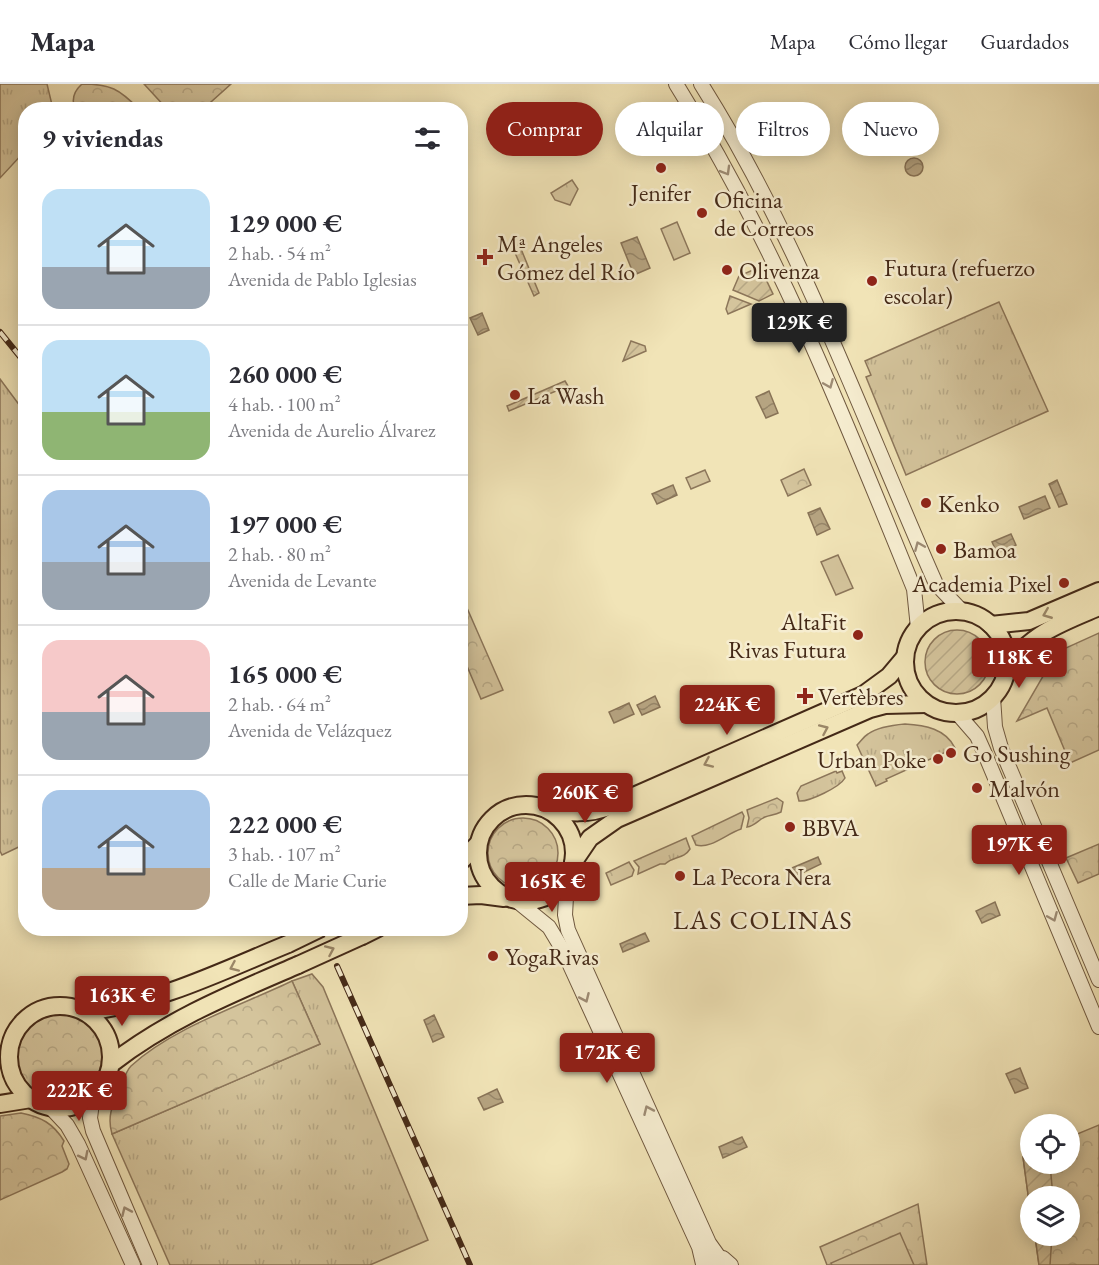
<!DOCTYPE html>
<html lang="es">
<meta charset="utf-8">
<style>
body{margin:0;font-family:"EB Garamond",serif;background:#f2f2f3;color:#2b2b33;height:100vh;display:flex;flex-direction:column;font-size:22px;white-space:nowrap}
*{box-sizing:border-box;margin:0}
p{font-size:20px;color:#7c7c81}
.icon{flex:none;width:33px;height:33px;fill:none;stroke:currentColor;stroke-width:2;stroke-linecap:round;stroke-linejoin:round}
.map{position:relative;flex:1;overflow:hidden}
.panel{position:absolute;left:18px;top:18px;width:450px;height:834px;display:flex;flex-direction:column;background:#fff;border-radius:24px;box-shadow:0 3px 15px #0003}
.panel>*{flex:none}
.banner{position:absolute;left:486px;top:18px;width:522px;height:54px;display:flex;gap:12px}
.tools{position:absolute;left:1020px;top:1030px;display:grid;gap:12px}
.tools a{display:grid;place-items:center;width:60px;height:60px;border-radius:50%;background:#fff;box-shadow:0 3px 15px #0003;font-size:30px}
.price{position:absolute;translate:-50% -51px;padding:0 14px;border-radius:6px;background:#8f2418;color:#fff;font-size:20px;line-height:39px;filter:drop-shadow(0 2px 3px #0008)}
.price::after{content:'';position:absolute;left:50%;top:36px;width:18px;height:14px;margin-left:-9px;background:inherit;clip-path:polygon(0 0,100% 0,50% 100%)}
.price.current{background:#222;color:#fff}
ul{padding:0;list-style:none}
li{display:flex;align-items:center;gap:18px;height:150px;padding:0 24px}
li+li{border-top:2px solid #e1e1e2}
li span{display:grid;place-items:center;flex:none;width:168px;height:120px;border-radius:18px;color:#555}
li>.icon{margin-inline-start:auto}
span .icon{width:72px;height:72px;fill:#fffc;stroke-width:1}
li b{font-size:26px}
h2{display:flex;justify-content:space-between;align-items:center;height:72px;padding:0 24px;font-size:26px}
.chip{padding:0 21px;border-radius:27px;background:#fff;box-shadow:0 3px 15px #0003;font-size:21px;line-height:54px}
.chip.current{background:#8f2418;color:#fff}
header{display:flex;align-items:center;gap:36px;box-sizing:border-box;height:84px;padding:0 30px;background:#fff;border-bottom:2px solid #e1e1e2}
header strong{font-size:28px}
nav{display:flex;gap:33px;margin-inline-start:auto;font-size:21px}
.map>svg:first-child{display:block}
</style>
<header>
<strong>Mapa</strong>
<nav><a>Mapa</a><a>Cómo llegar</a><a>Guardados</a></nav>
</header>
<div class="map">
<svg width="1099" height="1181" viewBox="0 0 1099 1181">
<defs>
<pattern id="grass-tufts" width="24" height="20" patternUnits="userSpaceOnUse" patternTransform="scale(1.5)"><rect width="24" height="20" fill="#d4c49c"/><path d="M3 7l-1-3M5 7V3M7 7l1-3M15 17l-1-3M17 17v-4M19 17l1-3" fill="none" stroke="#b7a886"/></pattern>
<pattern id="park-crowns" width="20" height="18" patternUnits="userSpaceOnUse" patternTransform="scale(1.5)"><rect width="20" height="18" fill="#d4c49c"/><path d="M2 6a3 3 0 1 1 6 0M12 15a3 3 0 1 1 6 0" fill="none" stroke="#b7a886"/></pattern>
<pattern id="garden-furrows" width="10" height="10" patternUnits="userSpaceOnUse" patternTransform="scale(1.5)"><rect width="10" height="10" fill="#d4c49c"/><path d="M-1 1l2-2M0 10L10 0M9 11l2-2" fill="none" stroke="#b7a886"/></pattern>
<pattern id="water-waves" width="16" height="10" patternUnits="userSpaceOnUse" patternTransform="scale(1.5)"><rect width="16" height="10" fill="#b6a481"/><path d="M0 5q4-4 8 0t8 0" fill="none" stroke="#968669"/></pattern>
</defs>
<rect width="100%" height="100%" fill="#f1e4b7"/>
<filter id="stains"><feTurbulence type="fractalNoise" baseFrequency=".00333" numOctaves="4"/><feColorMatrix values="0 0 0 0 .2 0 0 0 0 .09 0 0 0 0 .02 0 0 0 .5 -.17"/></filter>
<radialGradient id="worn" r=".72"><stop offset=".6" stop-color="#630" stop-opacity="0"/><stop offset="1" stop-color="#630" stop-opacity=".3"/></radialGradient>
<g fill="url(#grass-tufts)" stroke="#8c765a" stroke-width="1.5">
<polygon points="0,0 47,0 53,25 26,26 25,67 0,94"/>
<polygon points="999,218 1048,327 906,391 866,293 871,291 865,277"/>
<polygon points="0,295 26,330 25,760 2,771 0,767"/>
<path d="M905,640C925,641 946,645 955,664L886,695L887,697L876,702L857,661C861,657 863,653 868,650C878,643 893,641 905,640Z"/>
<path d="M836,687L837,689L842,687L845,694C840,703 809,718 799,717L797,709L801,702Z"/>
<path d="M742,728L744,732L741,745C726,750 711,765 696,761L692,752Z"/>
<path d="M686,754L690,765C684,775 673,772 665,780H660L638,790L639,783L634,777Z"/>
<polygon points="312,890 323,903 428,1156 370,1181 170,1181 112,1050 320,960 292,897"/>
</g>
<g fill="url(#park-crowns)" stroke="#8c765a" stroke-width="1.5">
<path d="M82,0C111,0 119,5 139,25H75C71,15 74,7 82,0Z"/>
<polygon points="144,0 231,0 202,26 167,25"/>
<polygon points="572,96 578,105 570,121 555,116 551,109"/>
<polygon points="519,160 539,209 534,212 512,162"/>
<polygon points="804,385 811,401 788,412 781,396"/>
<polygon points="705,386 710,397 691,405 686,394"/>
<polygon points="460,508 503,606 481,615 461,568"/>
<polygon points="1099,549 1099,666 1070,679 1047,624 1017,637 1057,568"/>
<path d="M777,714L783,718L781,728C775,731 771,731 765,733C758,736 755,742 747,743L749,734L747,726Z"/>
<circle cx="523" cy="769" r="35"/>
<polygon points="1099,760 1099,790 1078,799 1066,774"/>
<polygon points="629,778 634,786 632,792 611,801 606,789"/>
<path d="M292,897L320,960L112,1050C107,1033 112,1022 119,1007C123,999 125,988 131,982C172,944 242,921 292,897Z"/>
<circle cx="59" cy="972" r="43"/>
<path d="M21,1029C41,1033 53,1039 64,1057L62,1062L69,1080L67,1085L62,1088L0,1116V1032Z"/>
<polygon points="1099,1041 1099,1181 1039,1181 1035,1152 1070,1152 1070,1113 1030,1113 1030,1125 1023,1073 1030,1070 1030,1080 1070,1080 1070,1053"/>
<polygon points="918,1120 927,1181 827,1181 820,1163"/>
</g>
<g fill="url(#garden-furrows)" stroke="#8c765a" stroke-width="1.5">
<polygon points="760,183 773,210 759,217 733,206 739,192"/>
<polygon points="730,212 751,220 728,230 726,225"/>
<polygon points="631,257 645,262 646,267 623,277"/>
<polygon points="565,297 568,302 509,327 507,322"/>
<circle cx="957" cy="578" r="32"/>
<polygon points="1030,1070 1030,1080 1050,1080 1053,1113 1030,1113 1030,1125 1023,1073"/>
<polygon points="1035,1152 1052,1152 1050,1181 1039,1181"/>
</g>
<g fill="#d4c49c" stroke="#8c765a" stroke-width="1.5">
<polygon points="677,138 690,169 674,176 661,145"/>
<polygon points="838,471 853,504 836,511 821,478"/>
<polygon points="900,1149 914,1181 832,1181 831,1179"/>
</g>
<g fill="url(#water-waves)" stroke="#887357" stroke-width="1.5">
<circle cx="914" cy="83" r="9"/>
<polygon points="637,153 650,184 634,191 621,159"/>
<polygon points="482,229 489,246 478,251 470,234"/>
<polygon points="769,307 778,329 766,334 756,313"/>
<polygon points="1057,396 1067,420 1059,423 1049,400"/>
<polygon points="673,401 677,411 657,420 652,410"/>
<polygon points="1045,412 1050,424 1024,435 1019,423"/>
<polygon points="820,424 830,445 817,451 808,429"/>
<polygon points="1011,450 1016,461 997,469 992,458"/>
<polygon points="655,612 660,623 642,631 637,621"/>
<polygon points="629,619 634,630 614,639 609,628"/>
<polygon points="818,773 821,780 796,792 792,784"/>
<polygon points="995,818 1000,831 982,839 976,827"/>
<polygon points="645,849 649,857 623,868 620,860"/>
<polygon points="434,931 444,953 433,958 424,936"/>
<polygon points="1020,984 1028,1004 1015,1009 1006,990"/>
<polygon points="497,1005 503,1018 484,1026 478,1014"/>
<polygon points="742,1053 747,1063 723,1074 719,1063"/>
</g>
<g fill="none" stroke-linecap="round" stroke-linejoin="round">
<g stroke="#6f583f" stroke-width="16">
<g id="minor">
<path d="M676,0C775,159 844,332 914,505L918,544"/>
<path d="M701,0C800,157 861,331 936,500L962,527"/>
<polyline points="993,613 995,643 1001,664 1099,896"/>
<polyline points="957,629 977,652 985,670 1099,943"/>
<polyline points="567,795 565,831 568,846 709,1159 719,1173"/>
<polyline points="517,817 549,843 564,868 699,1163 703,1180"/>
<polyline points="93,1011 90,1034 93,1047 150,1181"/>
<polyline points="51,1024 67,1041 78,1060 133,1181"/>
<polyline points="710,1174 723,1174 731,1181"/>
</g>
</g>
<g stroke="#442917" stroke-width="20">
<g id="major">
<circle cx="956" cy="578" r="51"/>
<polyline points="991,541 1029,537 1099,507"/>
<path d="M1007,581C1037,547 1059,540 1099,523"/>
<circle cx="526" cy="769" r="48"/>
<path d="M546,725C569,729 589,731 611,722L863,611L889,592L905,573"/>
<polyline points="460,778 478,760"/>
<polyline points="573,779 590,754 617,735 870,625 885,621 926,620"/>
<polyline points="460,812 481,811 504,814"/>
<polyline points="362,852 378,844"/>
<circle cx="60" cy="973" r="51"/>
<path d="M86,928C158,919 222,887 288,860"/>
<path d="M111,980C169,935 231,910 298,881"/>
<polyline points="0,1020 31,1015"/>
</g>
</g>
<use href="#minor" stroke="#f6edd0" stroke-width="14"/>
<use href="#major" stroke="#f1e4b7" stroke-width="16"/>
<g stroke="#442917" stroke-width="6">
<g id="rail">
<polyline points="0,248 26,280"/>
<polyline points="337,882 470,1181"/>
</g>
</g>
<use href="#rail" stroke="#f6edd0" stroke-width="4" stroke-dasharray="11" stroke-linecap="butt"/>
<g stroke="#442917" stroke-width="20" stroke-linecap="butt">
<g id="major-bridge">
<polyline points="288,860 321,844"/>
<polyline points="298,881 362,852"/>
</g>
</g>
<use href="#major-bridge" stroke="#f1e4b7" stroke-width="16"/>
</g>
<defs><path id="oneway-chevron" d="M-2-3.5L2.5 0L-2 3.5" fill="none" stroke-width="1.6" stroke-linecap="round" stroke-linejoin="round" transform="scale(1.5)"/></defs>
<g stroke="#9d8b74">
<use href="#oneway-chevron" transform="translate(726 87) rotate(60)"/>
<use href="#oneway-chevron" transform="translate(829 300) rotate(67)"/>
<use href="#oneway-chevron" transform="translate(919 462) rotate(-113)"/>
<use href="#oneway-chevron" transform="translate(1053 833) rotate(67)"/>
<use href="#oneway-chevron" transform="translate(585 914) rotate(66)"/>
<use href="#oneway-chevron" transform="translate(648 1026) rotate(-114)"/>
<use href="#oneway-chevron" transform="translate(84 1072) rotate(63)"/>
<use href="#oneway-chevron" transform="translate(126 1127) rotate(-114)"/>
</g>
<g stroke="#9a8667">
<use href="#oneway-chevron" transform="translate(1047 530) rotate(158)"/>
<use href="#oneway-chevron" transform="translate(824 645) rotate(-24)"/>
<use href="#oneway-chevron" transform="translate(708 679) rotate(156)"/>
<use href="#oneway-chevron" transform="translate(330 866) rotate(-24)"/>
<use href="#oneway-chevron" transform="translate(234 883) rotate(156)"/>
</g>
<g fill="#8f2418" stroke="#f6edd0" stroke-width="2">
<circle cx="661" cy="84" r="6"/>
<circle cx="702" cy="129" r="6"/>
<path d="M482 164h6v6h6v6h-6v6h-6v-6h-6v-6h6z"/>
<circle cx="727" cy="186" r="6"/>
<circle cx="872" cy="197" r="6"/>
<circle cx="515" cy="311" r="6"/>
<circle cx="926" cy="419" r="6"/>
<circle cx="941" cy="465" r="6"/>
<circle cx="1064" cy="499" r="6"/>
<circle cx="858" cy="551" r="6"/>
<path d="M802 603h6v6h6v6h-6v6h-6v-6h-6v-6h6z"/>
<circle cx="951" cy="669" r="6"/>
<circle cx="938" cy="675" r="6"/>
<circle cx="977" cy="704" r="6"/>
<circle cx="790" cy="743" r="6"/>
<circle cx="680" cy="792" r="6"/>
<circle cx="493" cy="872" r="6"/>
</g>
<g text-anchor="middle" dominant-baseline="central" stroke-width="5" stroke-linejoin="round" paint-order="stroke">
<g font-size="24" fill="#442917" stroke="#f6edd0" text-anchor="start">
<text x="661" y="108" text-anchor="middle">Jenifer</text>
<text x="714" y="115">Oficina<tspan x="714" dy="28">de Correos</tspan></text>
<text x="497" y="159">Mª Angeles<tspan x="497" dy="28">Gómez del Río</tspan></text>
<text x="884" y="183">Futura (refuerzo<tspan x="884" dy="28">escolar)</tspan></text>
<text x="739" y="186">Olivenza</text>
<text x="527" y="311">La Wash</text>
<text x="938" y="419">Kenko</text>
<text x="953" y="465">Bamoa</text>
<text x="1052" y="499" text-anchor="end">Academia Pixel</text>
<text x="846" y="537" text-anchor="end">AltaFit<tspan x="846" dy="28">Rivas Futura</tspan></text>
<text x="818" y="612">Vertèbres</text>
<text x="963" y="669">Go Sushing</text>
<text x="926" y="675" text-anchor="end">Urban Poke</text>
<text x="989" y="704">Malvón</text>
<text x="802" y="743">BBVA</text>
<text x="692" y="792">La Pecora Nera</text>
<text x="505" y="872">YogaRivas</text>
</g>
<g font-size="26" letter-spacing="1.5" fill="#442917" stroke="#f6edd0">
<text x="763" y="836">LAS COLINAS</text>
</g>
</g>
<rect width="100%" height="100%" filter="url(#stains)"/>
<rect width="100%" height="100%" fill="url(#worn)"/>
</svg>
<div class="tools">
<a><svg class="icon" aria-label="locate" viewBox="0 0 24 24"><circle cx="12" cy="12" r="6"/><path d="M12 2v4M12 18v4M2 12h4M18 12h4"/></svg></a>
<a><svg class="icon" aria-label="layers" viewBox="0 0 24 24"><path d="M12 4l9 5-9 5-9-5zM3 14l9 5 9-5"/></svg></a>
</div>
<b class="price current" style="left:799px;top:270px">129K €</b>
<b class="price" style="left:1019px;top:605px">118K €</b>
<b class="price" style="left:727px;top:652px">224K €</b>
<b class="price" style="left:585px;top:740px">260K €</b>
<b class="price" style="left:1019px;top:792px">197K €</b>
<b class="price" style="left:552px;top:829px">165K €</b>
<b class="price" style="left:122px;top:943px">163K €</b>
<b class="price" style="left:607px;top:1000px">172K €</b>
<b class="price" style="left:79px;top:1038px">222K €</b>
<div class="banner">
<a class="chip current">Comprar</a>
<a class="chip">Alquilar</a>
<a class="chip">Filtros</a>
<a class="chip">Nuevo</a>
</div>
<section class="panel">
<h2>9 viviendas<svg class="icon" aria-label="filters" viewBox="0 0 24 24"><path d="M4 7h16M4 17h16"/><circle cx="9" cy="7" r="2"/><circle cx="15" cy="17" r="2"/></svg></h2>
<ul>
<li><span style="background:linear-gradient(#bfe0f5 65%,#9aa5b1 0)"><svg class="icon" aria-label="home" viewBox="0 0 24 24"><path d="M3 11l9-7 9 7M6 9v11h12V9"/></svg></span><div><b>129 000 €</b><p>2 hab. · 54 m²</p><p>Avenida de Pablo Iglesias</p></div></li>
<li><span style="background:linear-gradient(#bfe0f5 60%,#8fb573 0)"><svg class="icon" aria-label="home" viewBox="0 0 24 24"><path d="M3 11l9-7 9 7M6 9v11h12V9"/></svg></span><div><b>260 000 €</b><p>4 hab. · 100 m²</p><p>Avenida de Aurelio Álvarez</p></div></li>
<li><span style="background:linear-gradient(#a9c7e8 60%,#9aa5b1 0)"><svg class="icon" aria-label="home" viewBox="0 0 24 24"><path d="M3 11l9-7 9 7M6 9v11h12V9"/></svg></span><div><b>197 000 €</b><p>2 hab. · 80 m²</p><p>Avenida de Levante</p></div></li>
<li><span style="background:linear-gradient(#f6c9c9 60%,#9aa5b1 0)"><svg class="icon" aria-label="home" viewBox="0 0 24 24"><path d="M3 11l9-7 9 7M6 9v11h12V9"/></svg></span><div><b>165 000 €</b><p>2 hab. · 64 m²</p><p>Avenida de Velázquez</p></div></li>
<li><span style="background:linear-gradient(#a9c7e8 65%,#b9a48a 0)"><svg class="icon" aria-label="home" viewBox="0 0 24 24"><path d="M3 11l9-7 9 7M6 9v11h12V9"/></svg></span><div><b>222 000 €</b><p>3 hab. · 107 m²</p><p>Calle de Marie Curie</p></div></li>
</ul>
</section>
</div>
